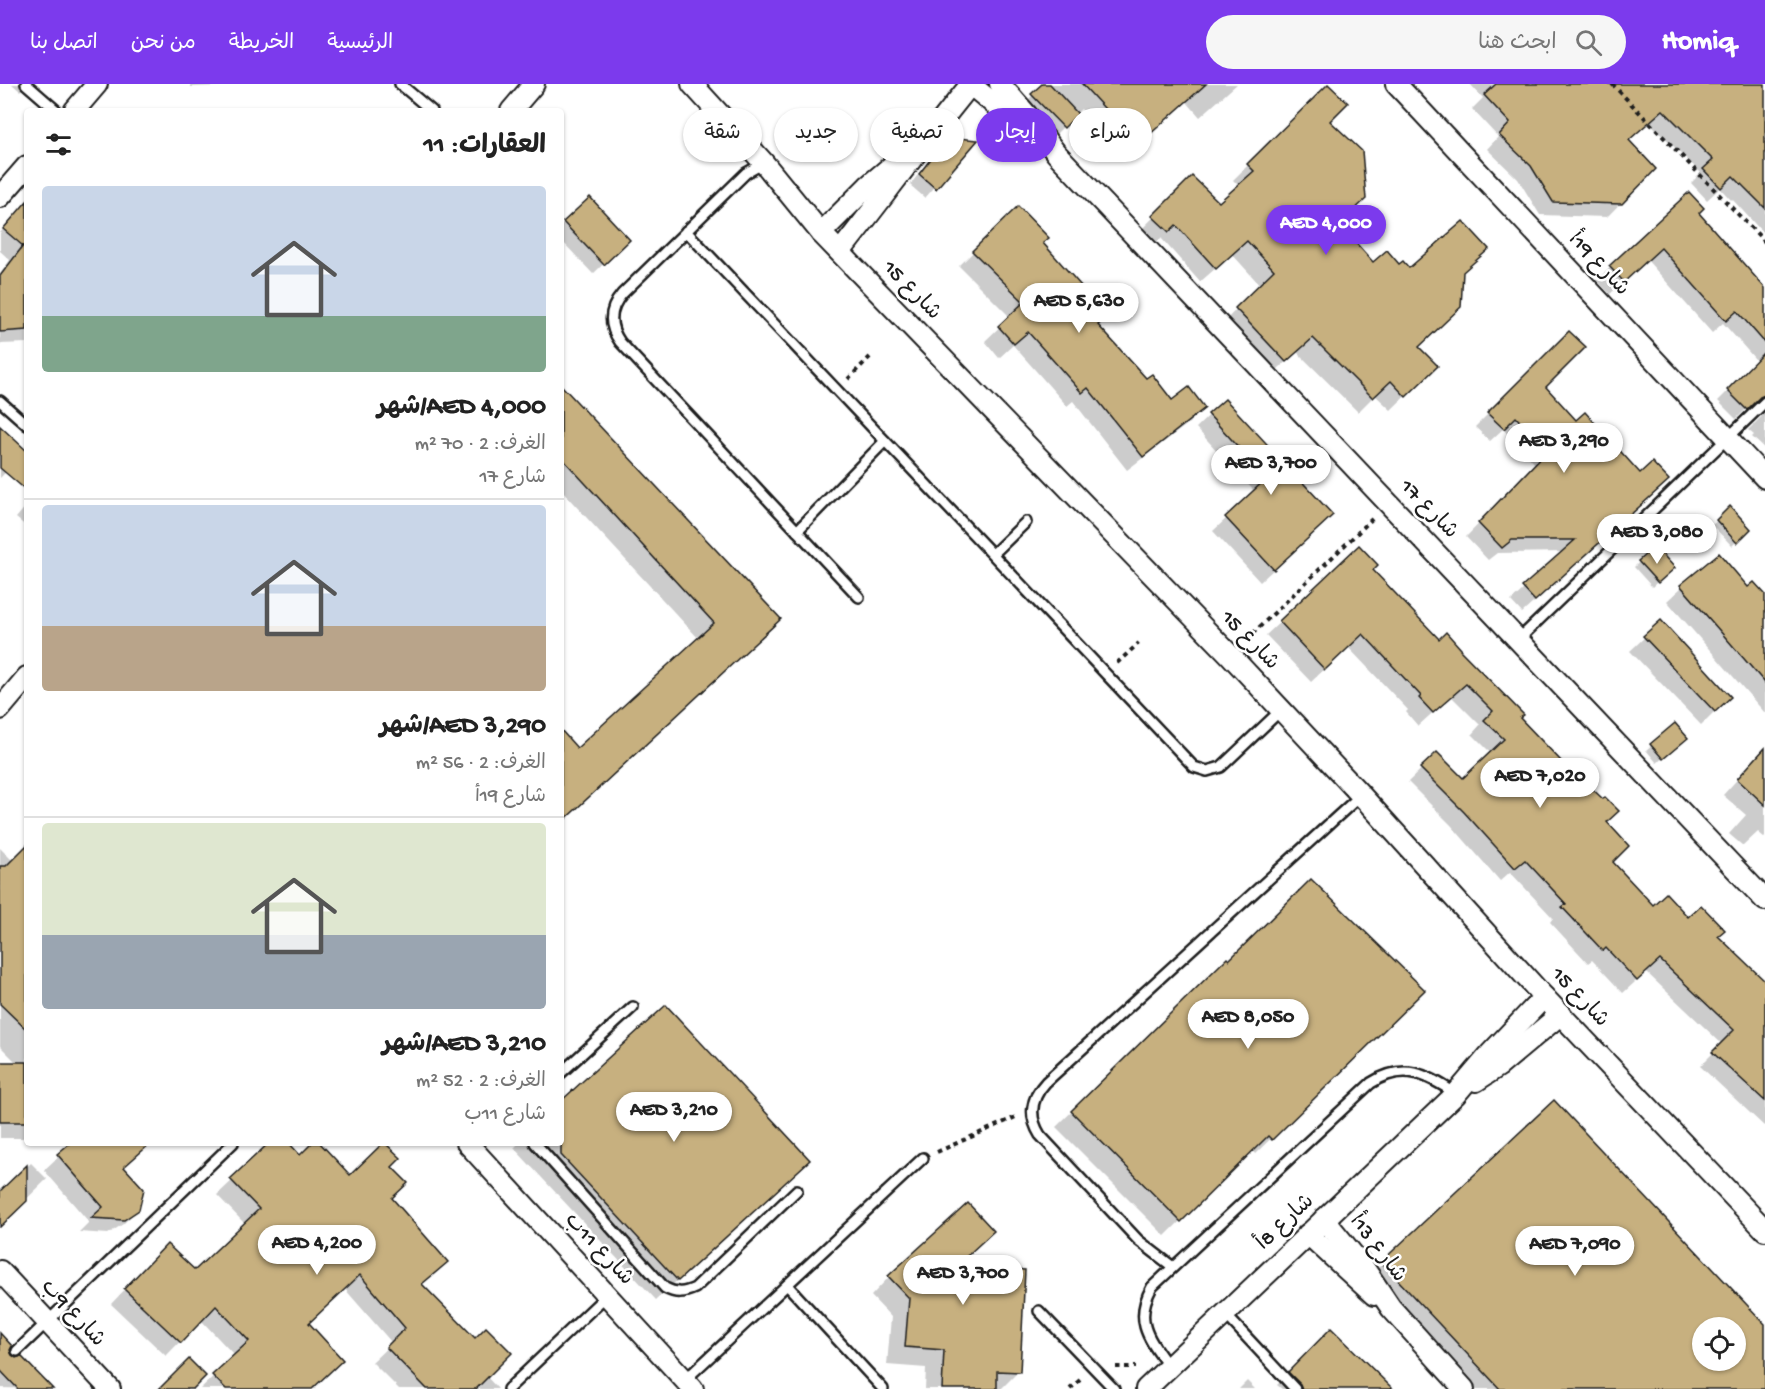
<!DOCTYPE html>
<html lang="ar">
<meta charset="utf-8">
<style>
body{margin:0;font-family:"Gochi Hand","Playpen Sans Arabic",sans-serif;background:#f6f6f6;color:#222;direction:rtl;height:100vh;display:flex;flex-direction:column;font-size:22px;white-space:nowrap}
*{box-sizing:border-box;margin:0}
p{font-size:20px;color:#767676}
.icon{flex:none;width:33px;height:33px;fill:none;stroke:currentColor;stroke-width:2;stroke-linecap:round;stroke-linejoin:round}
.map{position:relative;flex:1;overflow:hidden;direction:ltr}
.panel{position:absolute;left:24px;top:24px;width:540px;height:1038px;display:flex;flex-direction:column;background:#fff;border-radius:6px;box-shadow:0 2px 4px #0004;direction:rtl}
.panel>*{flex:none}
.guide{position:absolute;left:582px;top:24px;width:570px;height:54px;direction:rtl;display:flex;gap:12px}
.buttons{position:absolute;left:1692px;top:1233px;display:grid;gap:12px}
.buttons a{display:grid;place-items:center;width:54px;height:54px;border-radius:50%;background:#fff;box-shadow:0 2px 4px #0004;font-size:30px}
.price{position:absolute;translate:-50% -51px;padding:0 14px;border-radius:21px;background:#fff;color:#222;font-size:20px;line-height:39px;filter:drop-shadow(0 2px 3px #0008)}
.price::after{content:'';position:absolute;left:50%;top:36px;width:18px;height:14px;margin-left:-9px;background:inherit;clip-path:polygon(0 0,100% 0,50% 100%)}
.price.on{background:#7c3aed;color:#fff}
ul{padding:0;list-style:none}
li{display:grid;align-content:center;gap:12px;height:318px;padding:0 18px}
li+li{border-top:2px solid #e0e0e0}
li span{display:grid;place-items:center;height:186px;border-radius:6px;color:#555}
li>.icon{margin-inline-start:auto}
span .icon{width:108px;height:108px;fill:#fffc;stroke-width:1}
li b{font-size:26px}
h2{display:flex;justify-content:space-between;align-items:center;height:72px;padding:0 18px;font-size:26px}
.chip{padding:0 21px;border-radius:27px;background:#fff;box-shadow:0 2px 4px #0004;font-size:21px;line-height:54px}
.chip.on{background:#7c3aed;color:#fff}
header{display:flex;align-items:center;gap:36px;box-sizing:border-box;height:84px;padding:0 30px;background:#7c3aed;color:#fff}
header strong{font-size:28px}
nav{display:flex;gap:33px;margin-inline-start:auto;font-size:21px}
.search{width:420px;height:54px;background:#f6f6f6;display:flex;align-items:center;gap:15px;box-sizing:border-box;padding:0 21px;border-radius:33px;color:#767676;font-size:22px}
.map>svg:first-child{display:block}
</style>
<header>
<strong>Homiq</strong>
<div class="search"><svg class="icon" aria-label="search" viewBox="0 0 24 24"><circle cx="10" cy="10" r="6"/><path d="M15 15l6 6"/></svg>ابحث هنا</div>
<nav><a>الرئيسية</a><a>الخريطة</a><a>من نحن</a><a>اتصل بنا</a></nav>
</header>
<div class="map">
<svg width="1765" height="1305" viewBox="0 0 1765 1305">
<rect width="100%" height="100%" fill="#fff"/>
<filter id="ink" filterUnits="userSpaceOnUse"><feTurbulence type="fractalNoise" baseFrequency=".0167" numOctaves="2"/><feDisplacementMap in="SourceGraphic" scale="12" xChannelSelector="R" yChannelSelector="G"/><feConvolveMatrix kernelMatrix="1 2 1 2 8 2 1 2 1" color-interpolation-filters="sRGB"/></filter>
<g filter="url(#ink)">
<g fill="#0003" fill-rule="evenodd">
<polygon points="12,0 27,0 20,7"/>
<polygon points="191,0 224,0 222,2 191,3"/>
<polygon points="1044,0 1237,0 1200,33 1186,17 1124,73 1081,25 1050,56 1020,24"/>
<polygon points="1470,0 1765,0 1765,151 1732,115 1731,116 1720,104 1707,116 1691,99 1701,89 1649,38 1628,56 1654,85 1607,133 1540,131 1518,95 1487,65 1498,53 1472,25 1483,14"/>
<polygon points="1329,1 1328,37 1337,141 1373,180 1399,182 1409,186 1487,165 1461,189 1417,264 1436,282 1391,326 1375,311 1358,328 1297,268 1270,292 1222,240 1260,201 1232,170 1200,198 1161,154 1154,162 1139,148 1192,94 1219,120 1239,102 1233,96"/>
<polygon points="948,54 975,57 925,114 910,101 938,65"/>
<polygon points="1689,110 1697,129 1765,206 1765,282 1763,284 1723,239 1712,249 1647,176 1610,210 1597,196"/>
<polygon points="590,115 618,166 593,190 561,156 561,142"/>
<polygon points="27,118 27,259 0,260 0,190 10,176 0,167 0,149"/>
<polygon points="1018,124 1097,242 1146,297 1172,318 1203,324 1189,339 1127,386 1073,317 1067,322 1013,261 999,274 985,257 1010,233 959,182"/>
<polygon points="1569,249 1544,303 1576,338 1640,391 1655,409 1522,529 1511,517 1564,468 1497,469 1488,476 1466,453 1536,381 1503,345 1490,357 1475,343"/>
<polygon points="1751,284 1765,297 1765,365 1752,353 1754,351 1748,346 1762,332 1759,323 1749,322 1736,335 1718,317"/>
<polygon points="561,304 779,535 561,738 561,649 577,666 699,555 561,406"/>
<polygon points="1224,317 1318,444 1260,498 1213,447 1255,408 1196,344"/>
<polygon points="0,344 25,368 0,394"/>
<polygon points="27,421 27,443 16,434"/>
<polygon points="1730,425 1749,445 1732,462 1712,441"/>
<polygon points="1654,464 1672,484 1652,503 1634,483"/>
<polygon points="1371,486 1438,557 1458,566 1518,634 1605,738 1611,778 1653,823 1688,835 1716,852 1765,899 1765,1043 1700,982 1722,960 1646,888 1623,909 1592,876 1588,879 1550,838 1553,834 1510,788 1500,797 1451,741 1408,698 1437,670 1463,696 1491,669 1472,650 1480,641 1451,612 1418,642 1406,628 1408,626 1348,563 1311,598 1266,551 1280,538"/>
<polygon points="1682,503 1748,505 1765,513 1765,629 1667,517"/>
<polygon points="1661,538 1729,613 1701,641 1630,567"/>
<polygon points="1675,641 1681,658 1657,679 1646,666"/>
<polygon points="1765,665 1765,754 1758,748 1743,762 1729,750 1746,731 1723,711"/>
<polygon points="0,764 13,777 27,766 27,1054 0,1054 0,979 17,979 0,962"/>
<polygon points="1227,876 1229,879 1423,906 1255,1070 1252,1066 1165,1152 1056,1043"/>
<path d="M1554,1018L1765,1242V1305H1461L1361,1200ZM1702,1244H1736V1276H1702Z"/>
<polygon points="561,1019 787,1096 656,1216 514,1064 519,1059 561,1059"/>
<polygon points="73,1059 140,1059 122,1084 138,1125 123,1140 108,1150 79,1148 89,1138 44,1086"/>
<polygon points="272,1059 287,1059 300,1073 314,1059 318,1059 350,1093 390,1083 390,1114 431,1192 421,1201 487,1293 498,1305 399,1305 372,1278 392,1259 344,1204 307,1239 314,1302 317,1305 200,1305 235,1272 201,1236 166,1272 111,1220 153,1176 195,1188 245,1140 217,1111"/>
<polygon points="31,1079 47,1095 0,1141 0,1109"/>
<polygon points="953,1185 1019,1287 1001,1305 925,1305 926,1284 887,1281 891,1233 871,1212 889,1193"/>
<polygon points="1331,1247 1372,1287 1374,1285 1391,1305 1282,1305 1277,1301"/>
<polygon points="9,1266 10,1272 44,1305 0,1304 0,1270"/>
<polygon points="1247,1297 1255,1305 1239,1305"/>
</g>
<g fill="#c7b07f" stroke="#1c1c1c" stroke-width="1.5" fill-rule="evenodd">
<polygon points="1042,0 1050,0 1078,30 1064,44 1031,10"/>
<polygon points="1082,0 1206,0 1138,61"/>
<polygon points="1328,0 1348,19 1330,37 1362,67 1366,115 1339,140 1373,178 1387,166 1399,180 1403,177 1409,184 1463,137 1489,165 1463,188 1461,223 1419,263 1438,282 1406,313 1391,297 1373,314 1313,254 1286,278 1235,224 1274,186 1247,157 1216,185 1176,141 1169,148 1152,132 1192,92 1219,118 1254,87 1247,80"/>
<polygon points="1496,0 1765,0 1765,124 1733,92 1721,104 1703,85 1713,76 1663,26 1629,56 1656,85 1622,120 1553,118 1531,82 1499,51 1510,39 1484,11"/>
<polygon points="948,53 978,56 936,105 919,90"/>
<polygon points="1689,108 1704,124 1699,129 1765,204 1765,259 1737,227 1726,237 1661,164 1624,198 1609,182"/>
<polygon points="590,113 630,156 604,181 563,138"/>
<polygon points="27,117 27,246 0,248 0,192 23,162 3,145"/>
<polygon points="1018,122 1049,154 1043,159 1090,212 1096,207 1114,227 1098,241 1146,294 1152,290 1172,316 1189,303 1205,324 1143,373 1088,304 1082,309 1028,248 1014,260 998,242 1024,218 972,167"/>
<polygon points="1569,247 1586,263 1546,303 1576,336 1585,328 1640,389 1652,378 1669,396 1535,517 1522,503 1575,456 1512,456 1502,464 1478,439 1547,367 1516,333 1504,345 1487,329"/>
<polygon points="1765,267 1765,311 1760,313 1747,326 1727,306"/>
<polygon points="561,301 781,535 561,739 561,646 577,664 714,539 561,373"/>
<polygon points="1225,315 1333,431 1274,486 1225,433 1267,394 1208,330"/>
<polygon points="0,342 27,367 27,407 0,384"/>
<polygon points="1730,422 1751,445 1737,459 1716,436"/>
<polygon points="1359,461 1378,481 1373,486 1439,555 1446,548 1461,565 1460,566 1524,631 1520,634 1584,701 1586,699 1603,715 1605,713 1619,727 1607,738 1629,762 1613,778 1653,821 1666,809 1688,833 1701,821 1725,846 1718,852 1765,897 1765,1017 1712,968 1734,946 1660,876 1637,897 1606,864 1603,867 1562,823 1566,820 1525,776 1515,784 1464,728 1420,684 1437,668 1463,694 1504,655 1484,636 1493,627 1466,600 1433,629 1419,614 1421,612 1363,550 1325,586 1279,537"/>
<polygon points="1655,462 1675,484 1658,499 1638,477"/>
<polygon points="1719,469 1748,503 1754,498 1765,510 1765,599 1680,501"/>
<polygon points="1661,536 1731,613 1715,628 1643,552"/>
<polygon points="1675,639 1688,654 1663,675 1650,660"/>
<polygon points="1765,664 1765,721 1737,695"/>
<polygon points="27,761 27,946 0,920 0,782 6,782"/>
<polygon points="1311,795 1425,906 1272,1056 1268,1052 1181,1138 1071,1027 1227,874 1229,876"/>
<polygon points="666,921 810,1076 678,1197 561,1071 561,1017"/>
<rect x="0" y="978" width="27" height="60"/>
<path d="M1554,1016L1765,1240V1305H1500L1381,1178ZM1702,1244H1736V1276H1702Z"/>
<polygon points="70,1059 151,1059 124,1083 144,1105 139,1126 124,1136 91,1134 103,1123 57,1070"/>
<polygon points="269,1059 289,1059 300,1071 312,1059 320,1059 350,1091 383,1059 385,1059 401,1074 392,1083 408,1099 392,1114 448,1178 422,1200 475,1254 486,1243 512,1269 476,1305 427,1305 386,1263 405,1244 360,1191 309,1239 343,1276 312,1305 226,1305 212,1291 249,1257 216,1222 181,1259 124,1205 167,1160 195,1186 259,1125 230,1095"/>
<polygon points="27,1081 27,1117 0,1143 0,1107"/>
<polygon points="968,1119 994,1147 955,1183 1025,1186 1020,1288 997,1287 997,1305 942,1305 944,1266 905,1263 909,1214 888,1192"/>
<polygon points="1331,1244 1393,1305 1302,1305 1300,1300 1288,1288"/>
<polygon points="0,1249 12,1262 10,1266 12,1271 16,1274 21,1272 53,1305 18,1305 0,1286"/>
<polygon points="189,1275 206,1292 193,1305 159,1305"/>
</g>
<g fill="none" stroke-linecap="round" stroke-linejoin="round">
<g stroke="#1c1c1c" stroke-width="14">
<g id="lane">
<polyline points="26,0 57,27"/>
<polyline points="400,0 432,27"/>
<path d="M764,79L746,89L622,210C609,225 608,241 620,258L859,513"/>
<polyline points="686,147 1194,683 1207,687 1221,683 1281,626"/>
<polyline points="0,317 27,341"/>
<polyline points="797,447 885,357"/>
<polyline points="993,470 1026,438"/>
<polyline points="1518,556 1765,318"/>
<polyline points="561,989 633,923"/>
<path d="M535,1059L665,1204C676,1210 684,1209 695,1204L797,1106"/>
<path d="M1173,1183L1138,1156L1040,1051C1028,1032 1031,1014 1046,998L1361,711"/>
<polyline points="787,1201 883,1305"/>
<polyline points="1039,1227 1114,1305"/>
<polyline points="1225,1230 1295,1305"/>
<polyline points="17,1267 233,1059"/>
<path d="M1169,1283C1149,1255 1133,1237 1152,1203L1371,999C1404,978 1427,990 1456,1010"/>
<polyline points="685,1296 923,1074"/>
<polyline points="508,1305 607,1211"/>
</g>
</g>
<g stroke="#1c1c1c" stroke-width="24">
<g id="street">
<polyline points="692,0 764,79 821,149 1230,571 1361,711 1544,913 1765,1146"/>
<polyline points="1000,0 1027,31 1056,69 1765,816"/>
<polyline points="1396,0 1765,394"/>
<polyline points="971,1 1039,57"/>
<polyline points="74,27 97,0"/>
<polyline points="511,27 534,0"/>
<polyline points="0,113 27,82"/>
<polyline points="821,149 868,102 907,69"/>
<path d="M840,168C884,112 926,55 971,0"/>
<polyline points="0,625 27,593"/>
<polyline points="1476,997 1499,982 1561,930"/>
<polyline points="467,1059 693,1305"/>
<polyline points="1324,1135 1364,1184 1391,1224 1464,1305"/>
<polyline points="1308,1150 1374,1211"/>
<polyline points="0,1187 110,1305"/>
<polyline points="1146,1305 1456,1010 1490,970 1544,913"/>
</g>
</g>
<g stroke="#1c1c1c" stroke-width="4" stroke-dasharray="4.5 4.5" stroke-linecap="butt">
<polyline points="1612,0 1765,158"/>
<polyline points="848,295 870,273"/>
<polyline points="1246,556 1372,435"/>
<polyline points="1117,579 1139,559"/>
<polyline points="937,1068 1018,1032"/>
<polyline points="1116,1283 1136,1283"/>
<polyline points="1070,1305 1081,1295"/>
</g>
<use href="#lane" stroke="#fff" stroke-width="9"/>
<use href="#street" stroke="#fff" stroke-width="20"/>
</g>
</g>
<g text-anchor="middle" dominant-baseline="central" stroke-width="5" stroke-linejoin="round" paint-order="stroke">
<g font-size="22" fill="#1c1c1c" stroke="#fff">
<text transform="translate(1598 181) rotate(47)">شارع 19أ</text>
<text transform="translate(911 207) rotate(46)">شارع 15</text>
<text transform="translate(1428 426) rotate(46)">شارع 17</text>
<text transform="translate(1249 557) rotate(46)">شارع 15</text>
<text transform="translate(1579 914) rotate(47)">شارع 15</text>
<text transform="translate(1286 1139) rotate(-43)">شارع 8أ</text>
<text transform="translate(1377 1165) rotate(53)">شارع 13أ</text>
<text transform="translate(598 1166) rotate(47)">شارع 11ب</text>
<text transform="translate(72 1230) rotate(47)">شارع 9ب</text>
</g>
</g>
</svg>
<div class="buttons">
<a><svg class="icon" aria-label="locate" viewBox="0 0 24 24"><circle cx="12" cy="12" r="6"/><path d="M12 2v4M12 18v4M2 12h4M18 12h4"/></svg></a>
</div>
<b class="price on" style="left:1326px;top:172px">AED 4,000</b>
<b class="price" style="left:1079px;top:250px">AED 5,630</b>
<b class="price" style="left:1564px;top:390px">AED 3,290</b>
<b class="price" style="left:1271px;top:412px">AED 3,700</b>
<b class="price" style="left:1657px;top:481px">AED 3,080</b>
<b class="price" style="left:1540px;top:725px">AED 7,020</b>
<b class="price" style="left:1248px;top:966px">AED 8,050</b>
<b class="price" style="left:674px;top:1059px">AED 3,210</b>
<b class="price" style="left:317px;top:1192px">AED 4,200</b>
<b class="price" style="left:1575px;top:1193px">AED 7,090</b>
<b class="price" style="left:963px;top:1222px">AED 3,700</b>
<div class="guide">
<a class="chip">شراء</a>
<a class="chip on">إيجار</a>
<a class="chip">تصفية</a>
<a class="chip">جديد</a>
<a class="chip">شقة</a>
</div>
<section class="panel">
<h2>العقارات: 11<svg class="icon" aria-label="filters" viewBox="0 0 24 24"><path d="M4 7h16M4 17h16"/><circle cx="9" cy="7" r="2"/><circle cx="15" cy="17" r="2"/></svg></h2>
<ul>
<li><span style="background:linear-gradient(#c9d6e8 70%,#7fa58c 0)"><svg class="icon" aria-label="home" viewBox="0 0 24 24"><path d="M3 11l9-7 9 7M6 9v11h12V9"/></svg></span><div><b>AED 4,000/شهر</b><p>الغرف: 2 · 70 m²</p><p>شارع 17</p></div></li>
<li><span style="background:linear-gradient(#c9d6e8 65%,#b9a48a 0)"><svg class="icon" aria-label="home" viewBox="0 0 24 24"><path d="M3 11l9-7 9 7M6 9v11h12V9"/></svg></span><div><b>AED 3,290/شهر</b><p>الغرف: 2 · 56 m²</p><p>شارع 19أ</p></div></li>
<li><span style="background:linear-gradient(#dfe7d0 60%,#9aa5b1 0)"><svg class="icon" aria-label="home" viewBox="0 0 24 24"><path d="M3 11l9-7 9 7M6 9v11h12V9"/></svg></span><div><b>AED 3,210/شهر</b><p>الغرف: 2 · 52 m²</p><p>شارع 11ب</p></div></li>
</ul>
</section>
</div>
